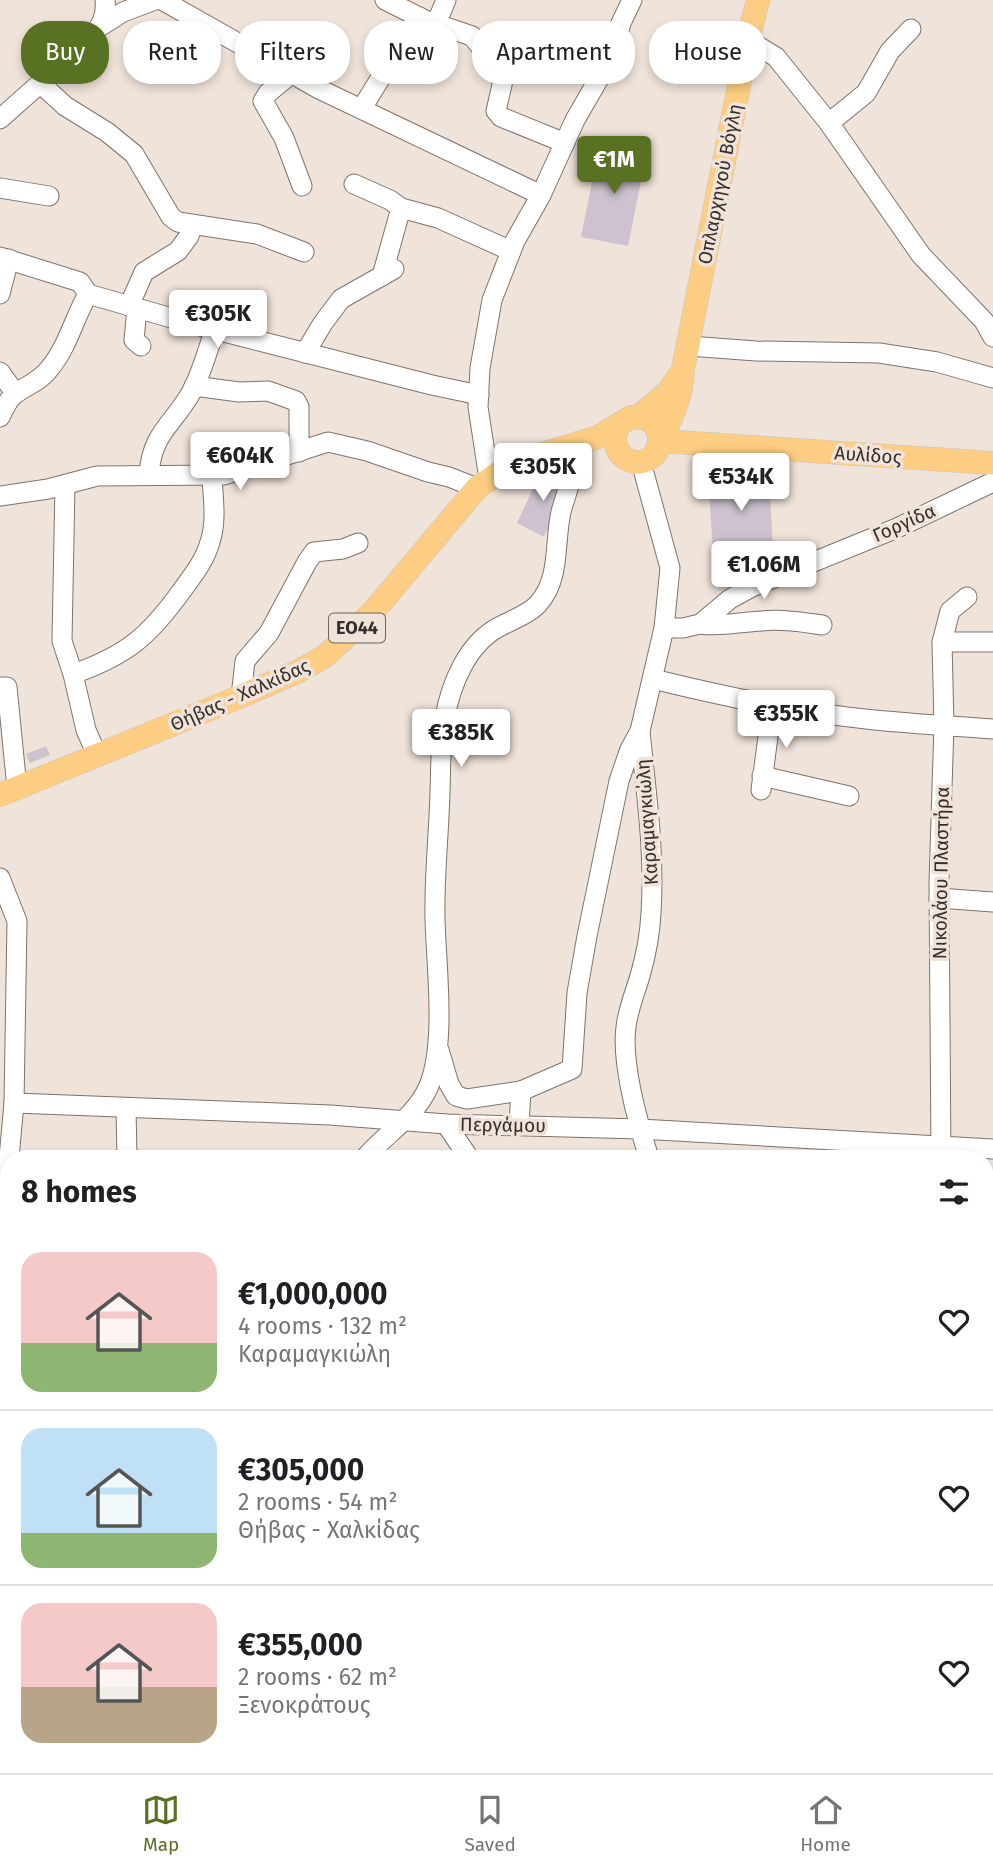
<!DOCTYPE html>
<meta charset="utf-8">
<style>
body{margin:0;font-family:"Fira Sans",sans-serif;background:#f6f6f6;color:#202124;height:100vh;display:flex;flex-direction:column;font-size:26px;white-space:nowrap}
*{box-sizing:border-box;margin:0}
p{font-size:23px;color:#757577}
.icon{flex:none;width:38px;height:38px;fill:none;stroke:currentColor;stroke-width:2;stroke-linecap:round;stroke-linejoin:round}
.map{position:relative;flex:1;overflow:hidden}
.sheet{position:absolute;left:0px;top:1150px;width:994px;height:625px;display:flex;flex-direction:column;background:#fff;border-radius:28px 28px 0 0;box-shadow:0 4px 10px #0003}
.sheet>*{flex:none}
.guide{position:absolute;left:21px;top:21px;width:952px;height:63px;display:flex;gap:14px}
.price{position:absolute;translate:-50% -60px;padding:0 16px;border-radius:7px;background:#fff;color:#222;font-size:23px;line-height:46px;filter:drop-shadow(0 2px 4px #0008)}
.price::after{content:'';position:absolute;left:50%;top:42px;width:21px;height:16px;margin-left:-10px;background:inherit;clip-path:polygon(0 0,100% 0,50% 100%)}
.price.selected{background:#597123;color:#fff}
ul{padding:0;list-style:none}
li{display:flex;align-items:center;gap:21px;height:175px;padding:0 21px}
li+li{border-top:2px solid #e0e0e0}
li span{display:grid;place-items:center;flex:none;width:196px;height:140px;border-radius:21px;color:#555}
li>.icon{margin-inline-start:auto}
span .icon{width:84px;height:84px;fill:#fffc;stroke-width:1}
li b{font-size:30px}
h2{display:flex;justify-content:space-between;align-items:center;height:84px;padding:0 21px;font-size:30px}
.tag{padding:0 24px;border-radius:28px;background:#fff;box-shadow:0 4px 10px #0003;font-size:24px;line-height:63px}
.tag.selected{background:#597123;color:#fff}
.dock{display:flex;justify-content:space-around;align-items:center;height:98px;border-top:2px solid #e0e0e0;background:#fff;font-size:19px;color:#757577}
.dock a{display:grid;justify-items:center;gap:4px}
.dock .selected{color:#597123}
.map>svg:first-child{display:block}
</style>
<div class="map">
<svg width="993" height="1773" viewBox="0 0 993 1773">
<rect width="100%" height="100%" fill="#f0e3d9"/>
<g fill="#cdc2ce">
<polygon points="599,147 646,156 628,246 581,237"/>
<polygon points="542,469 568,483 544,537 517,523"/>
<polygon points="769,475 773,550 713,550 708,476"/>
<polygon points="46,746 50,755 30,763 26,754"/>
</g>
<g fill="none" stroke-linecap="round" stroke-linejoin="round">
<g stroke="#7e736a" stroke-width="21">
<g id="minor">
<polyline points="162,0 319,89 541,195"/>
<polyline points="385,0 425,20 472,36 504,76 496,111 501,117 565,143"/>
<polyline points="436,24 446,0"/>
<polyline points="101,26 123,12 155,0"/>
<polyline points="748,40 776,57 829,123 921,255 984,321 993,337"/>
<polyline points="291,74 268,93 263,101 284,138 302,186"/>
<polyline points="41,84 65,106 107,132 134,154 171,217 178,222 257,234 304,252"/>
<polyline points="362,108 383,74 411,38 419,17"/>
<path d="M0,119L89,40C100,27 107,18 105,0"/>
<polyline points="829,123 866,93 890,51 911,29"/>
<polyline points="354,184 390,200 401,208 438,218 511,251"/>
<polyline points="0,188 49,196"/>
<polyline points="0,257 80,282 88,294"/>
<polyline points="382,276 401,208"/>
<polyline points="0,294 9,259"/>
<polyline points="129,306 144,272 178,251 189,236 193,225"/>
<polyline points="137,308 134,340 141,346"/>
<polyline points="689,346 756,351 879,353 937,362 993,378"/>
<polyline points="305,353 323,323 341,299 394,269"/>
<polyline points="0,372 15,393"/>
<polyline points="194,386 239,392 268,391 296,401 299,407 299,452"/>
<path d="M0,417C4,409 8,399 15,394C27,385 41,381 50,368C68,346 74,318 88,294L189,323L432,385L479,395"/>
<path d="M149,474C152,432 174,424 192,391C202,372 208,350 215,328"/>
<polyline points="489,479 478,407 480,368 492,300 515,241 541,195 575,120 613,54 621,23 632,0"/>
<polyline points="65,485 62,641 73,674 86,730 97,755"/>
<polyline points="0,496 48,489 97,476 224,475 328,442 367,451 428,472 449,477 477,488"/>
<path d="M700,624C722,627 740,622 761,621C782,619 802,622 822,625"/>
<polyline points="664,628 683,628 700,624 730,599 752,587 897,528 993,482"/>
<polyline points="942,642 993,642"/>
<path d="M73,674C128,655 150,635 183,589C194,574 205,560 210,542C217,521 213,498 212,477"/>
<path d="M653,679C726,697 800,713 875,720C914,724 954,726 993,729"/>
<polyline points="0,687 7,687 17,788"/>
<polyline points="241,697 245,661 269,633 307,562 314,552 343,549 358,543"/>
<path d="M640,731C646,792 655,852 651,913C650,934 646,955 640,976C635,993 628,1009 626,1027C621,1064 638,1123 649,1158"/>
<polyline points="762,776 849,796"/>
<polyline points="761,790 772,706"/>
<polyline points="0,878 17,921 14,1103 9,1158"/>
<polyline points="939,898 993,902"/>
<polyline points="439,1050 449,1084 456,1096 467,1099 521,1091"/>
<polyline points="14,1103 330,1115 446,1124 640,1129 993,1149"/>
<polyline points="126,1108 127,1158"/>
<polyline points="446,1124 469,1158"/>
<polyline points="519,1124 521,1091 572,1069 577,993 587,936 619,781 630,749 640,731 664,628 670,568 641,462"/>
<path d="M365,1158C385,1134 414,1118 428,1088C447,1045 436,965 435,919C434,876 439,834 440,791C441,766 440,741 445,717C451,684 467,645 497,628C510,621 529,614 538,604C561,579 554,542 561,512C567,489 577,470 574,445"/>
<polyline points="941,1158 939,882 944,725 942,642 950,611 967,597"/>
<polyline points="985,1220 993,1220"/>
<polyline points="0,1271 9,1164"/>
<polyline points="985,1410 993,1412"/>
<polyline points="0,1478 9,1483"/>
<polyline points="0,1529 9,1524"/>
<polyline points="985,1549 993,1548"/>
<polyline points="0,1689 9,1685"/>
<polyline points="985,1730 993,1731"/>
<polyline points="483,1766 487,1773"/>
<polyline points="856,1766 859,1773"/>
<polyline points="79,1773 80,1766"/>
<polyline points="234,1773 235,1766"/>
<polyline points="976,1773 993,1763"/>
</g>
</g>
<g stroke="#c6c5c4" stroke-width="24">
<g id="major">
<polyline points="638,417 667,393 682,372"/>
<path d="M660,438C674,416 682,395 683,369L748,40L758,0"/>
<polyline points="660,441 993,463"/>
<path d="M0,795L220,705L295,673L324,657L373,612L477,488L500,472L530,458L598,437L631,417L645,418L655,425L660,438L656,453C635,476 604,451 619,425"/>
</g>
</g>
<use href="#minor" stroke="#fff" stroke-width="19"/>
<use href="#major" stroke="#fccd82" stroke-width="23"/>
</g>
<g text-anchor="middle" dominant-baseline="central" stroke-width="7" stroke-linejoin="round" paint-order="stroke">
<rect fill="#f0e3d9" stroke="#6d6661" stroke-width="2" x="329" y="613.5" width="56" height="29" rx="5"/>
<g font-size="18" font-weight="bold" fill="#35302d">
<text x="357" y="628">ΕΟ44</text>
</g>
<g font-size="19" fill="#35302d" stroke="#f0e3d9">
<text transform="translate(720 184) rotate(-79)">Οπλαρχηγού Βόγλη</text>
<text transform="translate(868 455) rotate(4)">Αυλίδος</text>
<text transform="translate(904 523) rotate(-24)">Γοργίδα</text>
<text transform="translate(240 695) rotate(-24)">Θήβας - Χαλκίδας</text>
<text transform="translate(647 822) rotate(-94)">Καραμαγκιώλη</text>
<text transform="translate(941 873) rotate(-89)">Νικολάου Πλαστήρα</text>
<text transform="translate(503 1125) rotate(1)">Περγάμου</text>
</g>
</g>
</svg>
<b class="price selected" style="left:614px;top:196px">€1M</b>
<b class="price" style="left:218px;top:350px">€305K</b>
<b class="price" style="left:240px;top:492px">€604K</b>
<b class="price" style="left:543px;top:503px">€305K</b>
<b class="price" style="left:741px;top:513px">€534K</b>
<b class="price" style="left:764px;top:601px">€1.06M</b>
<b class="price" style="left:786px;top:750px">€355K</b>
<b class="price" style="left:461px;top:769px">€385K</b>
<div class="guide">
<a class="tag selected">Buy</a>
<a class="tag">Rent</a>
<a class="tag">Filters</a>
<a class="tag">New</a>
<a class="tag">Apartment</a>
<a class="tag">House</a>
</div>
<section class="sheet">
<h2>8 homes<svg class="icon" aria-label="filters" viewBox="0 0 24 24"><path d="M4 7h16M4 17h16"/><circle cx="9" cy="7" r="2"/><circle cx="15" cy="17" r="2"/></svg></h2>
<ul>
<li><span style="background:linear-gradient(#f6c9c9 65%,#8fb573 0)"><svg class="icon" aria-label="home" viewBox="0 0 24 24"><path d="M3 11l9-7 9 7M6 9v11h12V9"/></svg></span><div><b>€1,000,000</b><p>4 rooms · 132 m²</p><p>Καραμαγκιώλη</p></div><svg class="icon" aria-label="heart" viewBox="0 0 24 24"><path d="M12 20l-8-8c-3-5 5-10 8-4 3-6 11-1 8 4z"/></svg></li>
<li><span style="background:linear-gradient(#bfe0f5 75%,#8fb573 0)"><svg class="icon" aria-label="home" viewBox="0 0 24 24"><path d="M3 11l9-7 9 7M6 9v11h12V9"/></svg></span><div><b>€305,000</b><p>2 rooms · 54 m²</p><p>Θήβας - Χαλκίδας</p></div><svg class="icon" aria-label="heart" viewBox="0 0 24 24"><path d="M12 20l-8-8c-3-5 5-10 8-4 3-6 11-1 8 4z"/></svg></li>
<li><span style="background:linear-gradient(#f6c9c9 60%,#b9a48a 0)"><svg class="icon" aria-label="home" viewBox="0 0 24 24"><path d="M3 11l9-7 9 7M6 9v11h12V9"/></svg></span><div><b>€355,000</b><p>2 rooms · 62 m²</p><p>Ξενοκράτους</p></div><svg class="icon" aria-label="heart" viewBox="0 0 24 24"><path d="M12 20l-8-8c-3-5 5-10 8-4 3-6 11-1 8 4z"/></svg></li>
</ul>
</section>
</div>
<nav class="dock">
<a class="selected"><svg class="icon" aria-label="map" viewBox="0 0 24 24"><path d="M3 6l6-2 6 2 6-2v14l-6 2-6-2-6 2zM9 4v14M15 6v14"/></svg>Map</a>
<a><svg class="icon" aria-label="saved" viewBox="0 0 24 24"><path d="M7 4h10v16l-5-4-5 4z"/></svg>Saved</a>
<a><svg class="icon" aria-label="home" viewBox="0 0 24 24"><path d="M3 11l9-7 9 7M6 9v11h12V9"/></svg>Home</a>
</nav>
